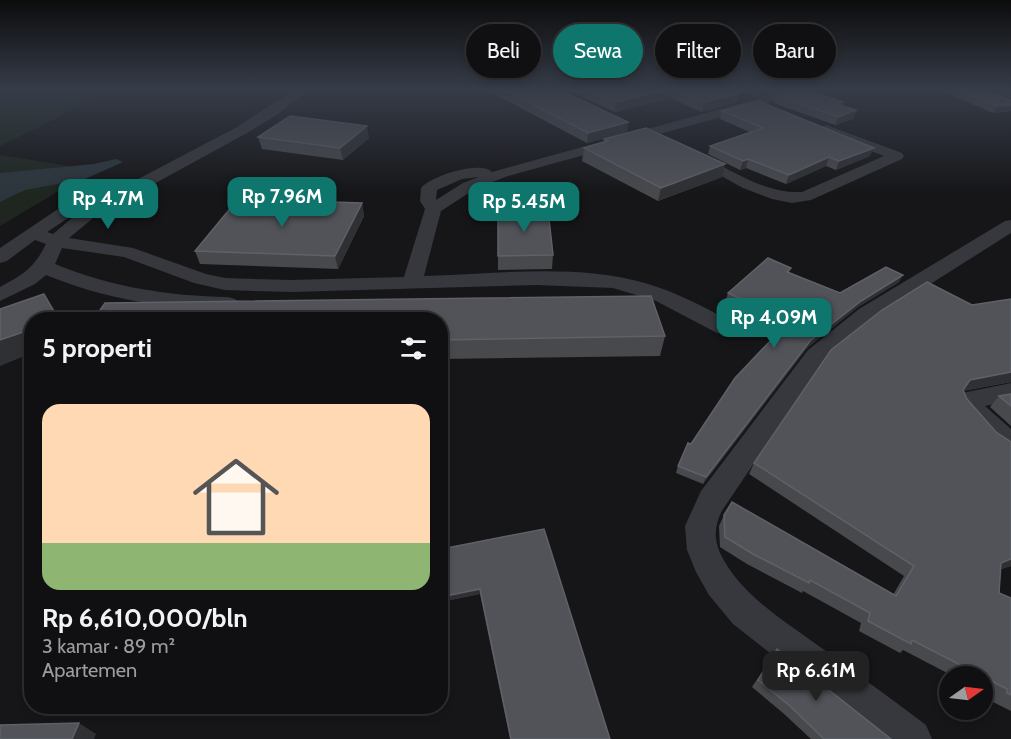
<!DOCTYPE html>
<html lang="id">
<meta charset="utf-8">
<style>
body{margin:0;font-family:Cabin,sans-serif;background:#19191b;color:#f1f3f6;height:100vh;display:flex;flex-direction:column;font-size:22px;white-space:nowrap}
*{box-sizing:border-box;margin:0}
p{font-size:20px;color:#9c9d9f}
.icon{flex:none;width:33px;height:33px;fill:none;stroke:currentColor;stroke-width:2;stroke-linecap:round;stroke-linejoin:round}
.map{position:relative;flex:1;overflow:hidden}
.drawer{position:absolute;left:24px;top:312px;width:424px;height:402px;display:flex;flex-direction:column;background:#101012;border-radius:24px;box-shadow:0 3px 9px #0003,0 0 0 2px #303032}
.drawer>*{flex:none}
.top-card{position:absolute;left:466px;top:24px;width:454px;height:54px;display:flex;gap:12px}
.needle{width:39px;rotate:76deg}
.buttons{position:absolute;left:939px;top:666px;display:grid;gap:12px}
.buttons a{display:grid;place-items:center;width:54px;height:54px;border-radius:50%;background:#101012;box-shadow:0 3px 9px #0003,0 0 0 2px #303032;font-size:30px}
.price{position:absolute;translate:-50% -51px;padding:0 14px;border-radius:12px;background:#0f766e;color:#fff;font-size:20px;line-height:39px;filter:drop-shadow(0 2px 3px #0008)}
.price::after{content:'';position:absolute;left:50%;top:36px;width:18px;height:14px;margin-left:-9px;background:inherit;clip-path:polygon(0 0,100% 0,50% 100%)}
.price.selected{background:#222;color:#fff}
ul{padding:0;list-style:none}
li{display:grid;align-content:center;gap:12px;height:318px;padding:0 18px}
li+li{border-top:2px solid #303032}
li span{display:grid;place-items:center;height:186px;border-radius:18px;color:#555}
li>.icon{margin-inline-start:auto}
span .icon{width:108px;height:108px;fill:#fffc;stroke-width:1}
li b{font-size:26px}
h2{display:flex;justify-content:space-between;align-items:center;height:72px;padding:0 18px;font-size:26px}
.chip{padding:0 21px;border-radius:27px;background:#101012;box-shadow:0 3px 9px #0003,0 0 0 2px #303032;font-size:21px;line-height:54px}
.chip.selected{background:#0f766e;color:#fff}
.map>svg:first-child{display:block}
</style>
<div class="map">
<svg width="1011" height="739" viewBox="0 0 1011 739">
<rect width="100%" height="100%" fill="#161618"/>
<g fill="#1e261f">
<polygon points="0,90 113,90 0,146"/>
<polygon points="0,155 94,170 0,226"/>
</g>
<polygon fill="#2c353c" points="116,159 123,162 85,179 25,190 0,202 0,173 94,164"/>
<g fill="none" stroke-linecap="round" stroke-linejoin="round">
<g fill="#37383d" fill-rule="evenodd">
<path d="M294,90H308L278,114L247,133L97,215L69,238L133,248L206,274L225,278L291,280L404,277L425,209L420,201L421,188C431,176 480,160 492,172L753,100L781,90H799L761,106L508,176L475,189L441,211L424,276C496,274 575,263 645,283C676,292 705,307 733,323L736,328L733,333L725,335L717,333L656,301L613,288L537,285L291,292L225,290L194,283L124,257L62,248L55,264C111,287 168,296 228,297L235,299L239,303L235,307L228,309C165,309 104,299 46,275L35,284L0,301V287C24,274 34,268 46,244L35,240L7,261L0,263V248L76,197H88L90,201L88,205L47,232L53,234L85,207L237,127ZM479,177L463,183L436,200L437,190L462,179Z"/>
<path d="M826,125L902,153L904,156L902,159L811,200L792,203L772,199L743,188L687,157L694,153L699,154C731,170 765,194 802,192L884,156L821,132L819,129Z"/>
<path d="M1011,220V233L875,319L824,360L723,509C715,523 713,537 720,553C740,595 786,622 823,649C857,674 892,699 926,725L932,739H880L733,624L709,595L696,572L687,550L685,526L701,491L808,350L859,309L1005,221Z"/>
<path d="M1011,383V401L985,406L1011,429V456C993,450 964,420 956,402L962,393Z"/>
</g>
</g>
<g fill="#47494d">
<polygon points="487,90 560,90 628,122 627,132 587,143"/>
<polygon points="567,90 733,90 737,102 702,112 670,98 615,112"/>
<polygon points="740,90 774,90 757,97"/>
<polygon points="940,90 987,90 1011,100 1011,111 993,113"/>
<polygon points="994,90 1011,90 1011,98"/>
<polygon points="776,95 843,102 842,106 856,110 853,119 835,125 774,103"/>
<polygon points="722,111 870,156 836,170 826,166 786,184 746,168 740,170 708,154 710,146 750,132 720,119"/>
<polygon points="258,137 369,138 343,160 262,149"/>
<polygon points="604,139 722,177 658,201 582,161 584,148 604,142"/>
<polygon points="362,203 364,216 338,269 200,264 195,251"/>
<polygon points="498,210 553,255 552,269 498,270"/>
<polygon points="791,268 789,272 840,293 899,282 858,307 807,348 703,484 676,473 678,466 691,444 783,326 726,300 728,293"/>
<polygon points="1011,299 1011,382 963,391 967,399 996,432 1011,442 1011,566 1001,569 999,593 1011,598 1011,711 993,702 993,698 982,692 982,676 953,676 903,650 900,653 859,631 861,623 803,591 802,593 747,564 720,547 719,526 724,515 893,595 904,576 749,474 754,463 972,305"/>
<polygon points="441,320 665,336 660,356 441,359"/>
<polygon points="1011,394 1011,426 990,407 999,396"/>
<polygon points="544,529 610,739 510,739 480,594 441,602 441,549"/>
<polygon points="777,649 891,739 811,739 783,713 752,687"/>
</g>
<g fill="#2f3033">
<polygon points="667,90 671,90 670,98 615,112 616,102"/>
<polygon points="759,90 774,90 757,97"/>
<polygon points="740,93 737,102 702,112 704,102"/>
<polygon points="1011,105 1011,111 993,113 997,106"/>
<polygon points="856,110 853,119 835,125 838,117"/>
<polygon points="628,122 627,132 587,143 588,133"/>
<polygon points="367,126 369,138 343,160 340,148"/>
<polygon points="874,148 870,156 836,170 839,161"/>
<polygon points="829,157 826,166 786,184 789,175"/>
<polygon points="748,159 746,168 740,170 743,161"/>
<polygon points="725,164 722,177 658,201 661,188"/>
<polygon points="362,203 364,216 338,269 335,256"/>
<polygon points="903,275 899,282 858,307 807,348 703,484 706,477 810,341 861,301"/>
<polygon points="44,294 57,313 60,320 56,320"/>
<polygon points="32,329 32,353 0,366 0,340"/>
<polygon points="1011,372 1011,382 962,391 970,380"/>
<polygon points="1011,559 1011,566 990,573 1001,563"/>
<polygon points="480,589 480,594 441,602 441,597"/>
<polygon points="79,723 96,734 94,739 72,739"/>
</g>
<g fill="#525359" stroke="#5f6168" stroke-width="1.5">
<polygon points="505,90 560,90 628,122 588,133"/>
<polygon points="588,90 667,90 616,102"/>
<polygon points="674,90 733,90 740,93 704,102"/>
<polygon points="788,90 807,90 843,102 836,104 856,110 838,117 776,95"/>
<polygon points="959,90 987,90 1011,100 1011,105 997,106"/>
<polygon points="758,101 874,148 839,161 829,157 789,175 748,159 743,161 710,146 763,128 722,111"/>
<polygon points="290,116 367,126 340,148 258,137"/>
<polygon points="646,128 725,164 661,188 584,148 607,141 604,139"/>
<polygon points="238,199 362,203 335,256 195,251"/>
<polygon points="498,210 548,210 553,255 498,256"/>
<polygon points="768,258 791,268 787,272 840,293 886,267 903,275 861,301 810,341 706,477 678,466 688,443 691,444 735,378 789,321 728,293"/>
<polygon points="927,282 972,305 1011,299 1011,372 970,380 963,390 967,399 996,432 1011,442 1011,559 1001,563 999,593 1011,598 1011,695 1007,693 1007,689 912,640 911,644 868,621 870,613 810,580 809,583 753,554 725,537 724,515 732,502 896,596 914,566 754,463 831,350 882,310"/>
<polygon points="44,294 58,319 32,320 32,329 0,340 0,309"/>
<polygon points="651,296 665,336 441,340 441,320 93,320 105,303"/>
<polygon points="1011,394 1011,406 999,396"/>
<polygon points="544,529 610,739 511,739 480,589 441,597 441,549"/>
<polygon points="777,649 891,739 824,739 790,706 758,680"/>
<polygon points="79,723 72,739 0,739 0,725"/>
</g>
<linearGradient id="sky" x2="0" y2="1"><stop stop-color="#0c0c0d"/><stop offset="0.46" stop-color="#363c48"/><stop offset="1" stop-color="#363c48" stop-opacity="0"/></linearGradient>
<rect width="1011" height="194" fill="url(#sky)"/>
</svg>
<div class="buttons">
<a><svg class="needle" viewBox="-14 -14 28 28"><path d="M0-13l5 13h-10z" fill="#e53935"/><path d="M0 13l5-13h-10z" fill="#9c9d9f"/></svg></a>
</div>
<b class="price" style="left:282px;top:228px">Rp 7.96M</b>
<b class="price" style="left:108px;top:230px">Rp 4.7M</b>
<b class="price" style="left:524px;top:233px">Rp 5.45M</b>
<b class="price" style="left:774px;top:349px">Rp 4.09M</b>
<b class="price selected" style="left:816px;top:702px">Rp 6.61M</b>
<div class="top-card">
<a class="chip">Beli</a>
<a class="chip selected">Sewa</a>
<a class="chip">Filter</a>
<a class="chip">Baru</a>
</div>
<section class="drawer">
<h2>5 properti<svg class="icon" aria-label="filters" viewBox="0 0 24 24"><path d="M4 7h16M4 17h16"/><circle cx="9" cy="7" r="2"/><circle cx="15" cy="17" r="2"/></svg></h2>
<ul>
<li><span style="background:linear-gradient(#ffd9b3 75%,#8fb573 0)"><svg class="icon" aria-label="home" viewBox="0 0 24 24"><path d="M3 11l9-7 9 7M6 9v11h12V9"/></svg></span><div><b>Rp 6,610,000/bln</b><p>3 kamar · 89 m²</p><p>Apartemen</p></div></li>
</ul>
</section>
</div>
